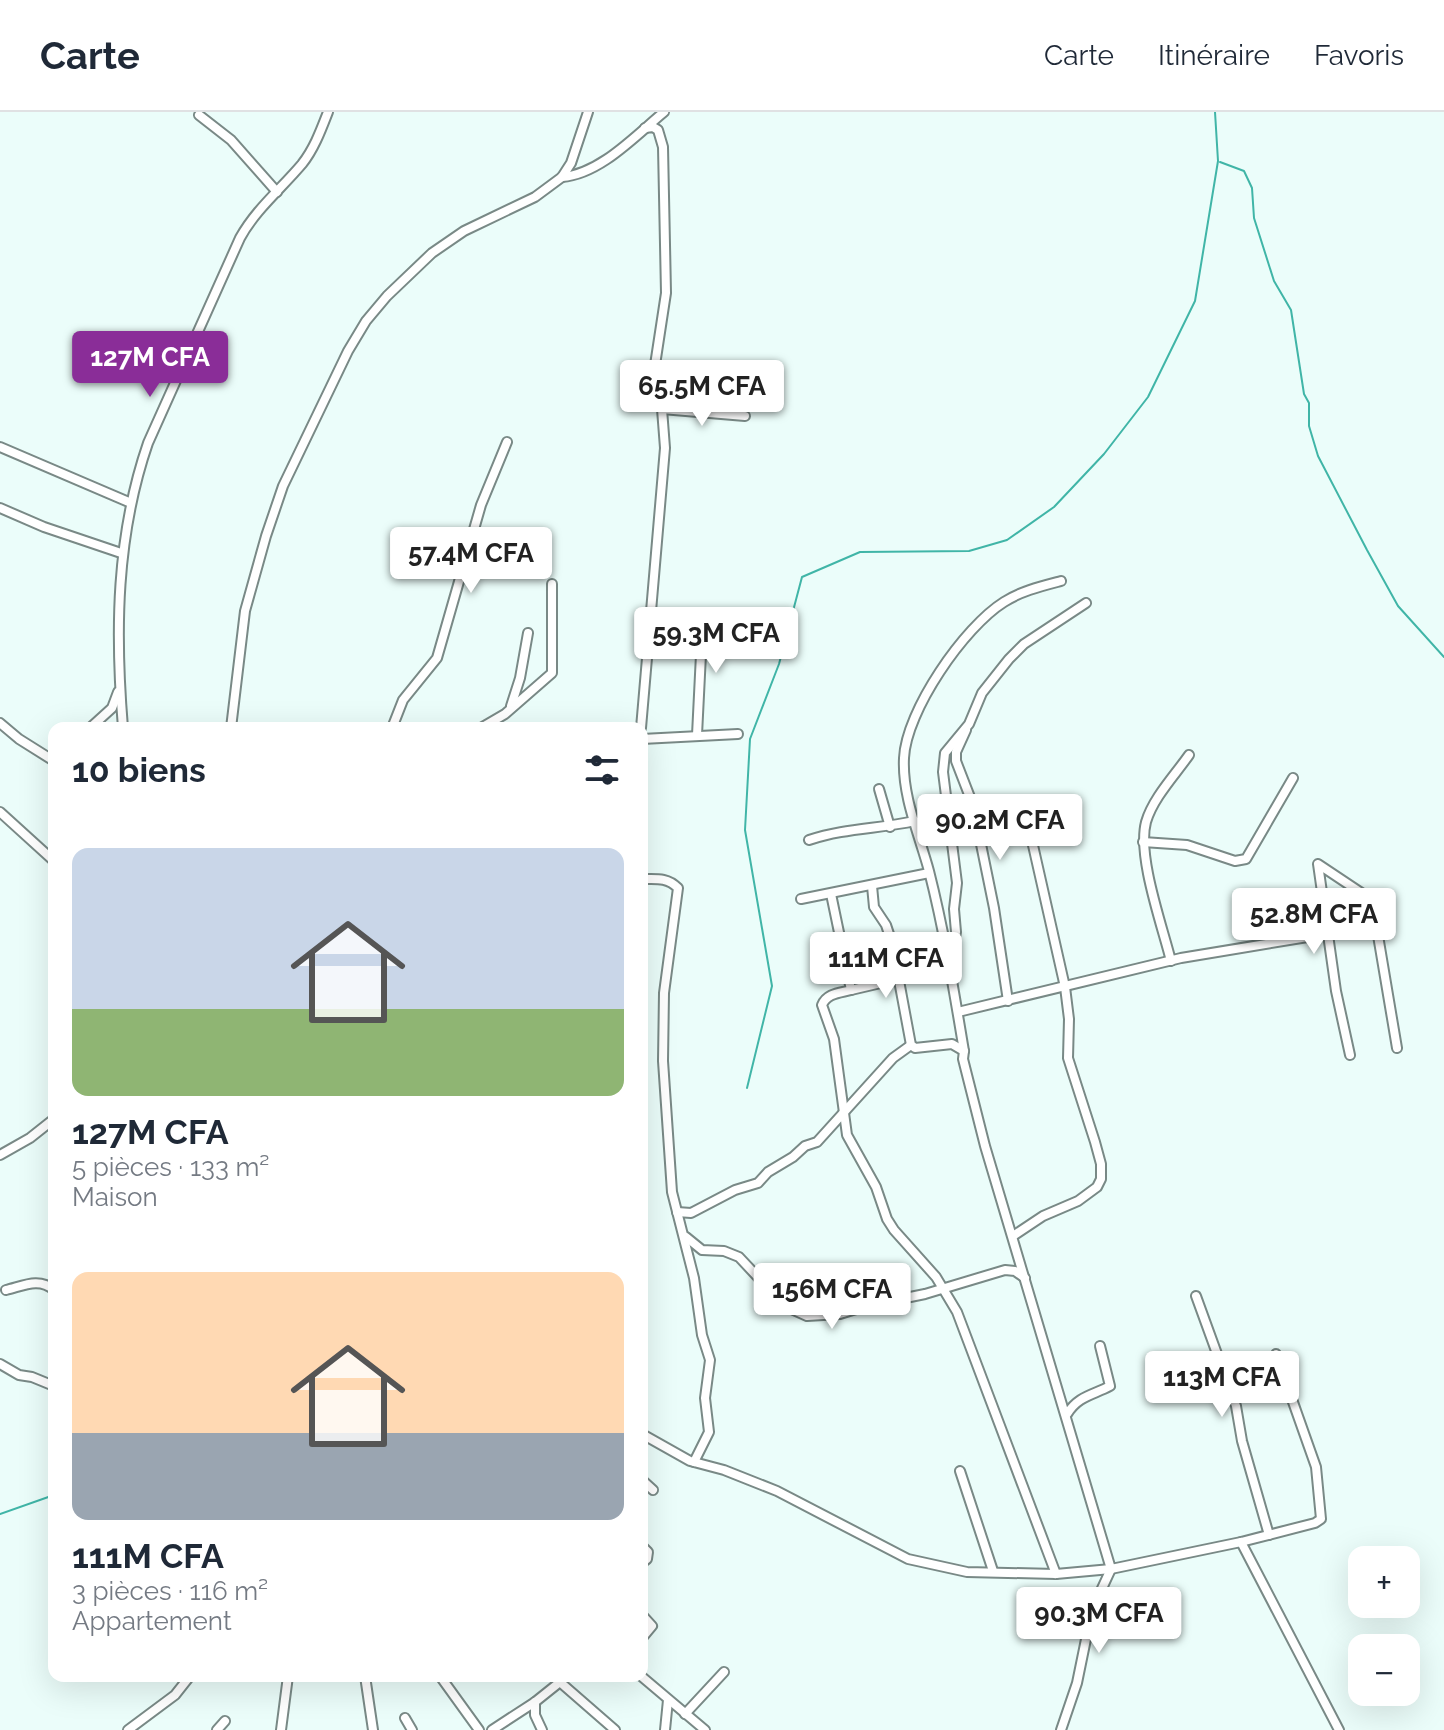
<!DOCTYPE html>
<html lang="fr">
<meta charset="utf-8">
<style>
body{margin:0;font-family:Raleway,sans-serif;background:#f2f2f3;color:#1f2937;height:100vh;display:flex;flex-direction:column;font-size:30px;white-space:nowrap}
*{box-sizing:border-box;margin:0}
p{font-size:26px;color:#747a83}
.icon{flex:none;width:44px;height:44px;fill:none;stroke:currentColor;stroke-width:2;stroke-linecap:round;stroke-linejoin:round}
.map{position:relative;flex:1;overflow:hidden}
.side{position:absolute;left:48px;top:610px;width:600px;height:960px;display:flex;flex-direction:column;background:#fff;border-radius:16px;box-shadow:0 8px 32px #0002}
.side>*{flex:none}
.tools{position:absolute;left:1348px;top:1434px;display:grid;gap:16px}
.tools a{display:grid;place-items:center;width:72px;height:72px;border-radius:16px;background:#fff;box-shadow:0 8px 32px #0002;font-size:40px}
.price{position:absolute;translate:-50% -68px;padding:0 18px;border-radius:8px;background:#fff;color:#222;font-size:26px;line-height:52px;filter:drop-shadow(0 2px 4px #0008)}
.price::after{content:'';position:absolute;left:50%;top:48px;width:24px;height:18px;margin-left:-12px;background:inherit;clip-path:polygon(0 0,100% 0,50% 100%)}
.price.active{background:#8a2d98;color:#fff}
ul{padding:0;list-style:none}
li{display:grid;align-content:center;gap:16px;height:424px;padding:0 24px}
li span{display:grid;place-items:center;height:248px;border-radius:16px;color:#555}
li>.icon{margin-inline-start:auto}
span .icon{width:144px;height:144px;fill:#fffc;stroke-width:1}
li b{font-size:34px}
h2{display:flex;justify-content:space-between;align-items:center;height:96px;padding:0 24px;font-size:34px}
header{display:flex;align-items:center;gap:48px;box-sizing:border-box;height:112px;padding:0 40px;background:#fff;border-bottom:2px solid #e0e1e3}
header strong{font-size:38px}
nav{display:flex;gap:44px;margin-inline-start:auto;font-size:28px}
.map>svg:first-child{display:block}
</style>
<header>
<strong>Carte</strong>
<nav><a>Carte</a><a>Itinéraire</a><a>Favoris</a></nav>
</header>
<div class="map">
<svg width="1444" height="1618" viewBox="0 0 1444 1618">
<rect width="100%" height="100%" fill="#ebfdfa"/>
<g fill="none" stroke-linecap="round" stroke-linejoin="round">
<g stroke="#40b5a7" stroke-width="2">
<polyline points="1220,50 1244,59 1252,76 1254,106 1274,169 1291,198 1304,282 1309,291 1309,314 1318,344 1367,438 1398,494 1444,545"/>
<polyline points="747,976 772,874 745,718 750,627 779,552 802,465 860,440 969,439 1007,428 1054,395 1104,342 1148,285 1195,189 1218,49 1215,0"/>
<polyline points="0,1402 54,1383"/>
</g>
<g stroke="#798986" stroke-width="12">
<g id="minor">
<polyline points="199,3 231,28 277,80"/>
<path d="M562,65C600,62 635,24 664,0"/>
<polyline points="662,297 745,304"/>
<polyline points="0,335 131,391"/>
<polyline points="0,396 44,415 121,441"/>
<polyline points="511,594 520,566 528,521"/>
<polyline points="0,611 19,627 54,649"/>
<polyline points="90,616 112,596 118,580"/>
<path d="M123,616C115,519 116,424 148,331L240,126C256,97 281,77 302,52C314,37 321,18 328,0"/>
<polyline points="231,616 245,499 266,424 283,374 348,239 366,209 387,184 432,141 464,119 535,85 562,65 571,51 588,0"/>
<polyline points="392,616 403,588 437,546 481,393 507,330"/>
<polyline points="468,616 474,616"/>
<polyline points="481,616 505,602 552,561 552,472"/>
<polyline points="641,616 665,336 662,297 655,253 666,181 663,35 658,18 653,15 645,16"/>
<polyline points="966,618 956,640 956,649 973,693 994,796 1008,889"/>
<polyline points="697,623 703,502"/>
<polyline points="642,627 738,622"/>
<polyline points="879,677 890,715"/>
<polyline points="0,700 54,749"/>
<path d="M809,728C845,716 878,717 915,709"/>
<polyline points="1143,730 1187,733 1235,749 1246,747 1293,666"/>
<path d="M642,767C656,767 667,765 678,776L664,881L663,949L672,1080L694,1166L702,1223L710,1248L705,1286L709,1320L694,1350"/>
<polyline points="872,774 874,795 886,813 892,831 911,933 915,936 952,932 964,939"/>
<path d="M831,782L851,878C840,881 827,881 822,893L834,927L847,1023L876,1075L887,1107L894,1118L936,1165L957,1200L1056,1462"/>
<polyline points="801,787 929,761"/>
<polyline points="948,841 953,837 956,820 954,797 957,771 943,660 945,641 969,612 982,581 1009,547 1024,532 1086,491"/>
<path d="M1171,849C1162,813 1137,744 1146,710C1153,686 1175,663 1189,643"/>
<polyline points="851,878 898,867"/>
<polyline points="958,900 1181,846 1326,822"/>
<polyline points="1350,943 1336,879 1318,752 1372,788 1397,936"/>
<polyline points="0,1043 30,1026 54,1007"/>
<polyline points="677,1100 691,1101 735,1078 758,1071 768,1060 793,1045 805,1034 817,1030 893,946 911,933"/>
<polyline points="1013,1124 1043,1104 1078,1089 1097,1075 1101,1067 1101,1052 1095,1030 1068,946 1069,907 1065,875 1023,689"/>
<polyline points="686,1125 702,1138 724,1139 739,1145 785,1194 807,1204 840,1202 866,1194 925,1182 1005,1158 1015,1159 1025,1166"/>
<path d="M6,1178C23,1174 39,1165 54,1178"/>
<polyline points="1196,1184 1236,1294 1242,1329 1269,1423"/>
<polyline points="0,1252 19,1263 32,1265 54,1274"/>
<path d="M1067,1302C1078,1284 1093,1283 1110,1274L1100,1234"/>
<polyline points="642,1322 690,1349 724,1358 777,1379 908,1447 967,1460 1056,1462 1111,1457 1241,1430 1315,1411 1321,1407 1316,1355 1276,1242"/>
<polyline points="960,1359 993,1459"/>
<polyline points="642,1368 653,1378"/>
<polyline points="1241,1430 1339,1618"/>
<polyline points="642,1434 648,1440 647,1447 642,1451"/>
<polyline points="642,1503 652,1514 642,1526"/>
<polyline points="365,1564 373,1618"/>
<polyline points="440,1564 479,1618"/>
<polyline points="553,1564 615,1618"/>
<polyline points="641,1564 705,1618"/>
<polyline points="535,1590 535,1603 542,1618"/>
<polyline points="685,1602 724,1560"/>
<polyline points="405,1606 412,1618"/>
<polyline points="128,1618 175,1583 190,1564"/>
<polyline points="217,1618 225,1609"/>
<polyline points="281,1618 288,1564"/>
<polyline points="492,1618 535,1590 560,1570"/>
<polyline points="665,1618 668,1588"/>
<path d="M1061,1618L1077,1571L1092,1498L1111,1457L985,1034L963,947L964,939C954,879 944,818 929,759C919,722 902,684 904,646C906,599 964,515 1004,490C1021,479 1042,474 1061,469"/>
</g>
</g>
<use href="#minor" stroke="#fff" stroke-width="8"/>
</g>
</svg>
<div class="tools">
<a>+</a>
<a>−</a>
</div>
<b class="price active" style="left:150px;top:287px">127M CFA</b>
<b class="price" style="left:702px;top:316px">65.5M CFA</b>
<b class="price" style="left:471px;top:483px">57.4M CFA</b>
<b class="price" style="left:716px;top:563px">59.3M CFA</b>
<b class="price" style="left:1000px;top:750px">90.2M CFA</b>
<b class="price" style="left:1314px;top:844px">52.8M CFA</b>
<b class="price" style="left:886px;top:888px">111M CFA</b>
<b class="price" style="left:832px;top:1219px">156M CFA</b>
<b class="price" style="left:1222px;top:1307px">113M CFA</b>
<b class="price" style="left:1099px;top:1543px">90.3M CFA</b>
<section class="side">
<h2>10 biens<svg class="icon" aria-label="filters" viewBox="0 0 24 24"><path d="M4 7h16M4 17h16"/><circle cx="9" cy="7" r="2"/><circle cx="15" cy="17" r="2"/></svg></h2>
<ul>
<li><span style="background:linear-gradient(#c9d6e8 65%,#8fb573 0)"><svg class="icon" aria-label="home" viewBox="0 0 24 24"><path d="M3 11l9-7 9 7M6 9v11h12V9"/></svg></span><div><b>127M CFA</b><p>5 pièces · 133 m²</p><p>Maison</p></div></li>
<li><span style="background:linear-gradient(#ffd9b3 65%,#9aa5b1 0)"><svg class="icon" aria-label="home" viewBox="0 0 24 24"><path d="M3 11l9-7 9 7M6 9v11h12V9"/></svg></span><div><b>111M CFA</b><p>3 pièces · 116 m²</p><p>Appartement</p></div></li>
</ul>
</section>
</div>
